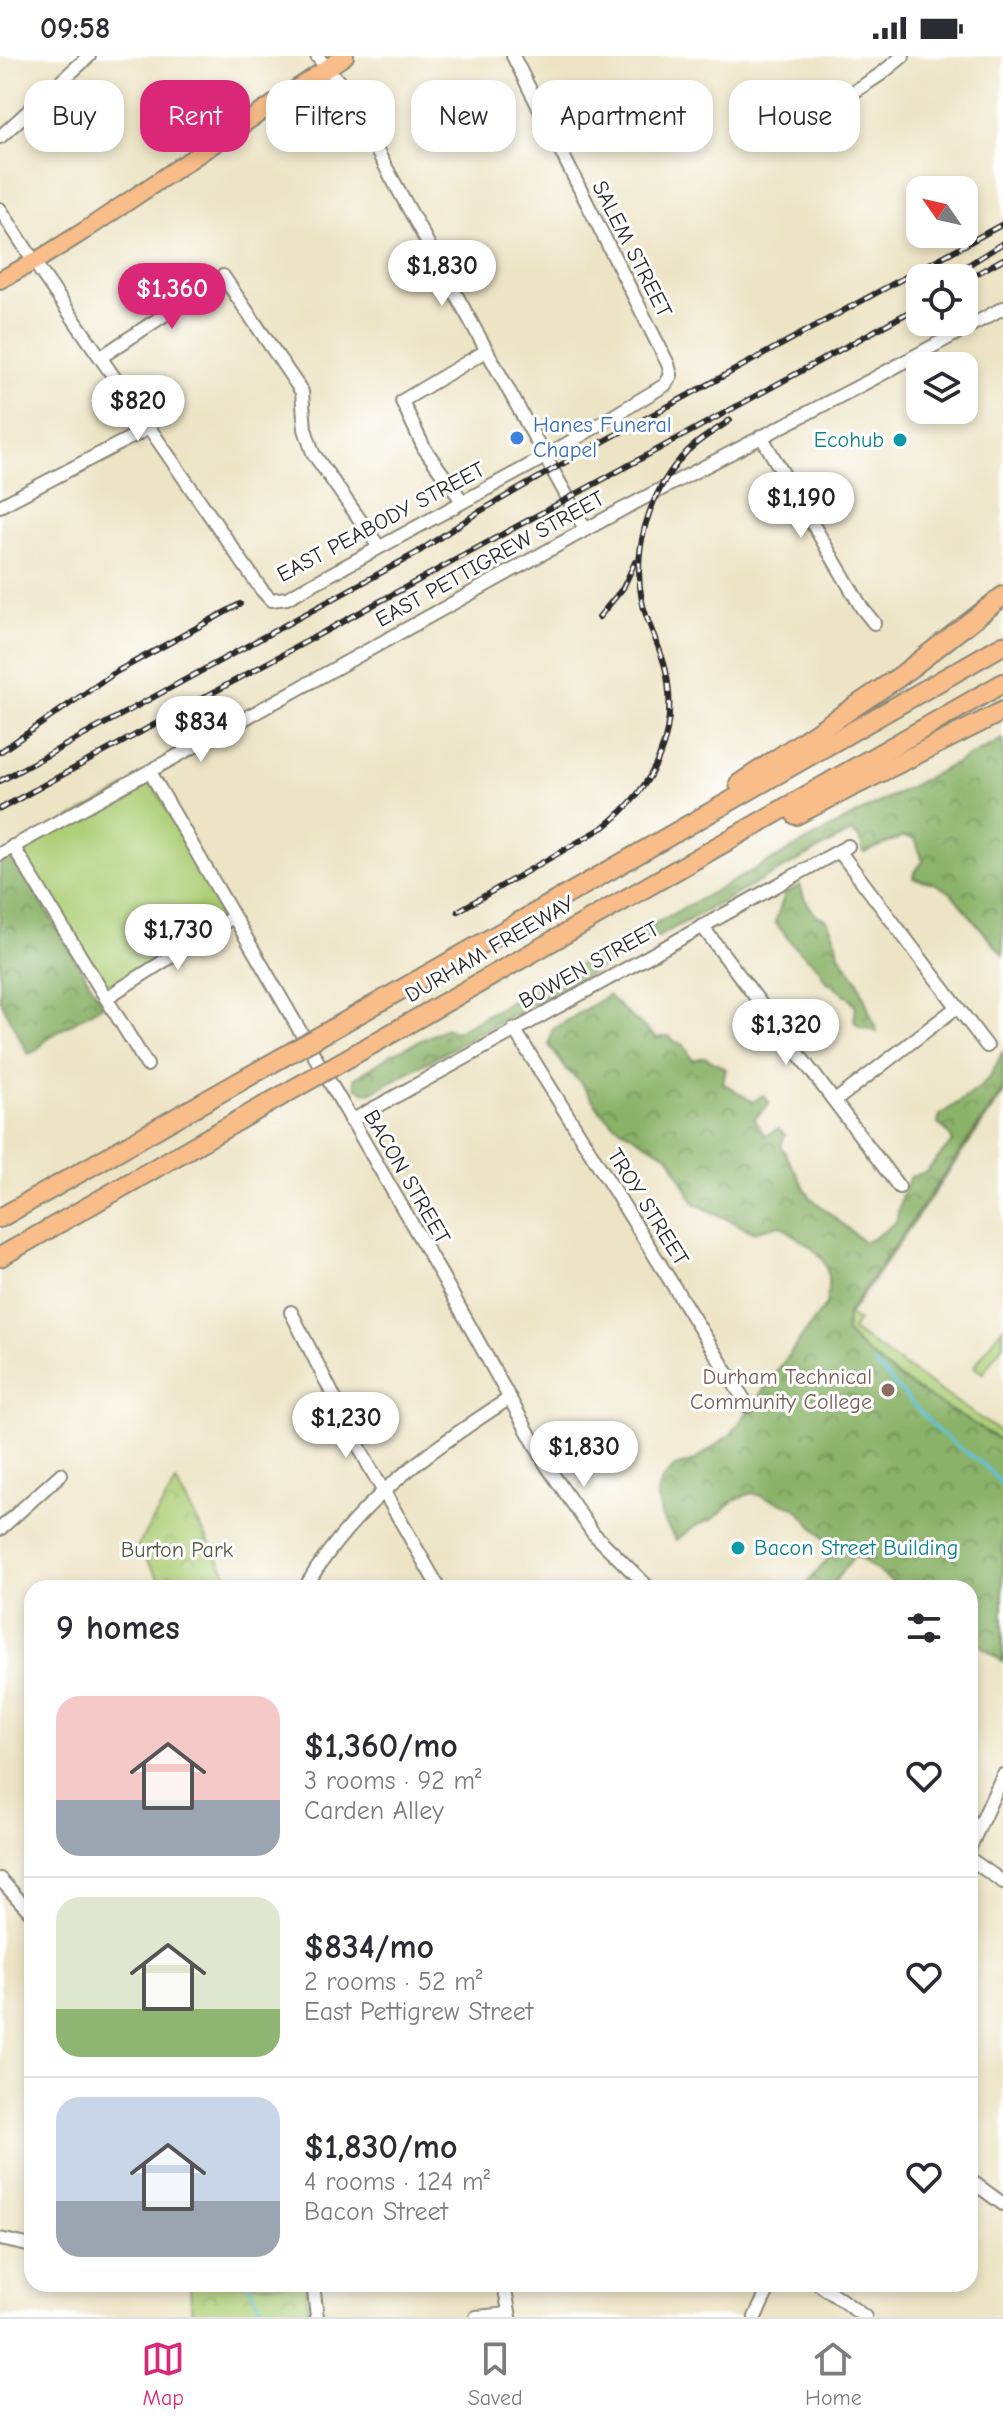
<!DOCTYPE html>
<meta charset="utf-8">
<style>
body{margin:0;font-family:"Comic Neue",sans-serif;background:#f2f2f3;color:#2b2b33;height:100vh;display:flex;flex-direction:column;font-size:30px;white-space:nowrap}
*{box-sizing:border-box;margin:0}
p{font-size:26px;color:#7c7c81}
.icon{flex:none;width:44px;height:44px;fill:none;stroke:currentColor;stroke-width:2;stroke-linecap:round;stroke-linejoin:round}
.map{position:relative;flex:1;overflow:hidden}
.details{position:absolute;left:24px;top:1524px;width:954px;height:712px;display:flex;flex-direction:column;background:#fff;border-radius:24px;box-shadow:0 4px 12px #0003}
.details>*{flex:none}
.hud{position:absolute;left:24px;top:24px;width:956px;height:72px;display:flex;gap:16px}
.needle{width:52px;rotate:304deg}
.fabs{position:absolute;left:906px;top:120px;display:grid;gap:16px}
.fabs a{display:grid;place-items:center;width:72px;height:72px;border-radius:16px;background:#fff;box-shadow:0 4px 12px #0003;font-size:40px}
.price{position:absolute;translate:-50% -68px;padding:0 18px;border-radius:28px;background:#fff;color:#222;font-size:26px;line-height:52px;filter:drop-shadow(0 2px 4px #0008)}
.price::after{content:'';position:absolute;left:50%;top:48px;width:24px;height:18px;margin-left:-12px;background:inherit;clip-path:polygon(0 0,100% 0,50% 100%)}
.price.on{background:#db2777;color:#fff}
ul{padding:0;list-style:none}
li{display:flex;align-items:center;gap:24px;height:200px;padding:0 32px}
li+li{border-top:2px solid #e1e1e2}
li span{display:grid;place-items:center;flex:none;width:224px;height:160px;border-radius:24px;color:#555}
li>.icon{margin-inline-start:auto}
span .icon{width:96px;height:96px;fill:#fffc;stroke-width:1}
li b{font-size:34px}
h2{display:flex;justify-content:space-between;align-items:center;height:96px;padding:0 32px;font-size:34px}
.chip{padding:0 28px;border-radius:24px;background:#fff;box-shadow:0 4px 12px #0003;font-size:28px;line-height:72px}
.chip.on{background:#db2777;color:#fff}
.status{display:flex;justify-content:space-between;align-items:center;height:56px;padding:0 40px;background:#fff;direction:ltr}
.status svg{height:22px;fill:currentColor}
.tab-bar{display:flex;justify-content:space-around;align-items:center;height:112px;border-top:2px solid #e1e1e2;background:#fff;font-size:22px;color:#7c7c81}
.tab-bar a{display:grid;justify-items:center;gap:4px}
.tab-bar .on{color:#db2777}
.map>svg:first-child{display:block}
</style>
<div class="status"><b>09:58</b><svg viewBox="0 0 49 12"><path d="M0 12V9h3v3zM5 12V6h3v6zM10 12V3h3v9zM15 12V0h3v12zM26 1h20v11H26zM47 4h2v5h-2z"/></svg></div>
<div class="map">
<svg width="1003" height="2261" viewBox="0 0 1003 2261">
<defs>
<pattern id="forest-crowns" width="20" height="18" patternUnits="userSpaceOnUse" patternTransform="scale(2)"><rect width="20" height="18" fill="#8ab268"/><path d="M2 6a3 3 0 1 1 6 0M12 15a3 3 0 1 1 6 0" fill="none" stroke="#719156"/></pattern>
<pattern id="park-crowns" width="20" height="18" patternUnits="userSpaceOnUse" patternTransform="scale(2)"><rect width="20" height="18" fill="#adcf77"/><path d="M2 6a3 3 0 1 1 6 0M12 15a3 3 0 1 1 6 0" fill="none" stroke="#95b267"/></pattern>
</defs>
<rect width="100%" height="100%" fill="#fff"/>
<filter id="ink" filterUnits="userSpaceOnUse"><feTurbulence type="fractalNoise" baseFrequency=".0125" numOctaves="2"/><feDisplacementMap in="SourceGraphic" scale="16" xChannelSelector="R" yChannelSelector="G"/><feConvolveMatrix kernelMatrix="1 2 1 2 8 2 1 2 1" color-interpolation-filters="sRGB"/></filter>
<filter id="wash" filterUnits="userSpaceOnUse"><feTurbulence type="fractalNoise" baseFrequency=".006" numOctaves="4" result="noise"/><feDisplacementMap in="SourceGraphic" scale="32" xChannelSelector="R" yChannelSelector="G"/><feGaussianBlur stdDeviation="1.8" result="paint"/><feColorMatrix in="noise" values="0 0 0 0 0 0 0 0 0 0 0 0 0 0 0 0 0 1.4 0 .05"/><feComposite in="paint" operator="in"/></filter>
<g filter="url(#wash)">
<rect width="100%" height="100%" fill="#ede4c5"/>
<g fill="#adcf77" stroke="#6c7d51" stroke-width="2">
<polygon points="148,720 227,859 107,937 18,791"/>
<path d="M1003,1034V1038L849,1259L858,1265L852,1274L1003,1378V1386C953,1354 885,1320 846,1277L847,1258Z"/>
<polygon points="1003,1271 1003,1288 983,1317 974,1311"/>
</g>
<g fill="url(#forest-crowns)" stroke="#5a6e4a" stroke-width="2">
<polygon points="1003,683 1003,899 951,837 934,827 913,822 914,817 923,805 915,783 902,781 864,797 859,782 851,776 370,1037 356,1032 354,1023 392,998 446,972 455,976 853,760"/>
<polygon points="10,800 26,820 103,949 48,982 37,994 28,998 0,944 0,807"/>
<polygon points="800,829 804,842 815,858 827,864 837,886 839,898 858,925 877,976 859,970 854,965 856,952 848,941 825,924 819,912 793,889 775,866 785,838"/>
<path d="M608,939L622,953L657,982L669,980L674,985L684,989L692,1004L705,1001L726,1013L723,1027L753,1046L763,1039L770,1047L754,1063L765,1080L778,1073L785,1079L781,1090L810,1141L864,1186L880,1178L896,1166L902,1138L910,1121L926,1116L953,1085L947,1075L938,1068L940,1059L980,1031L991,1019L1003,995V1034L847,1258L846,1276C883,1319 954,1355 1003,1386V1606L970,1582V1532H901L855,1499L830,1532H803L828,1503V1487L795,1451L752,1437L736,1443L713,1463L696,1470L676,1484L662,1462L659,1449L657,1438L662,1424L675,1411L694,1405L731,1378L826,1248C836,1199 815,1195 780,1169L753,1176L694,1147L669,1100L614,1068L603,1058L579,1025L567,1014L549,989L552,974Z"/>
</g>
<g fill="url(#park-crowns)" stroke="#6c7d51" stroke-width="2">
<polygon points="176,1426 230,1525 234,1532 166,1532 137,1491"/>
<polygon points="190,2228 306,2228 309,2261 192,2261"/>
</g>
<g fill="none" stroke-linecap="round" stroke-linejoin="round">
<g stroke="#5cc3da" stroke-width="3">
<polyline points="873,1306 941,1378 985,1410 1003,1430"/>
<polyline points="249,2228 266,2261"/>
</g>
</g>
</g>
<g filter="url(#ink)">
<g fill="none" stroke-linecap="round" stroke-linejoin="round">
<g stroke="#8c8878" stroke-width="16">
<g id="minor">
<polyline points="317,0 339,26 585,473"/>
<polyline points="810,65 881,18 903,0"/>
<polyline points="0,81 89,0"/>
<polyline points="0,153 41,216 261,533 271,544 287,542 545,401 665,329 671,319 668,308 513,0"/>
<polyline points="101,301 223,220 302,336 305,373 313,397 379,491"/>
<polyline points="761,380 862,552 874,567"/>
<polyline points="462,445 424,392 402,345 486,295"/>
<polyline points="0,450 149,372"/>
<polyline points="150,716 442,1220 547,1410 593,1477 649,1532"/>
<polyline points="13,790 147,1009"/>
<polyline points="839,795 987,990"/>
<polyline points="0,798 623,453 871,324 1003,252"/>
<polyline points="702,870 899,1131"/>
<polyline points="106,942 233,861"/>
<polyline points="514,973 748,1350"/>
<polyline points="835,1045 957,951"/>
<polyline points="351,1065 848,790"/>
<polyline points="291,1256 368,1408 439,1532"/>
<polyline points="0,1473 61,1418"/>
<path d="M305,1532C352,1449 432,1392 510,1342"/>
<polyline points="970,1791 1003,1719"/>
<polyline points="970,1803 1003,1826"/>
<polyline points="0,1823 32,1858"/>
<polyline points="970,2124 1003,2148"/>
<polyline points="0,2183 32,2190"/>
<polyline points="313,2228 317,2261"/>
<polyline points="504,2228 510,2261"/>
<polyline points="819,2228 865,2261"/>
<polyline points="476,2261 509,2258"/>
<polyline points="755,2261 771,2228"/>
</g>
</g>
<g stroke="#8c8878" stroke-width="20">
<polyline id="major" points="0,224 41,202 84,175 345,0"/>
</g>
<g stroke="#8c8878" stroke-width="22">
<g id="highway">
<polyline points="739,728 899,621 1003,540"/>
<polyline points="796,759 1003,655"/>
<polyline points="334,972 1003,589"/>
<polyline points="350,1001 1003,627"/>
<polyline points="0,1162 281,1002"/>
<polyline points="0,1201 297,1031"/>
</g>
</g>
<use href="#minor" stroke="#fff" stroke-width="12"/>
<use href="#major" stroke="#f8bd89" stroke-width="16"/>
<use href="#highway" stroke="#f8bd89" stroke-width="18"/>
<g stroke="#2b2b2b" stroke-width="6">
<g id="rail">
<polyline points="948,222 1003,187"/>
<polyline points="964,225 1003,203"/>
<polyline points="599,561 623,532 635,506"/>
<polyline points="0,696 116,616 240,548"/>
<polyline points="0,725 415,498 477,457 571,403 1003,168"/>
<polyline points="0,753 920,250"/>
<path d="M458,855L604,771C654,732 679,679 666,615C661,591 647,569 642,545C632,494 648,441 681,402C694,386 714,376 730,364"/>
</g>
</g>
<use href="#rail" stroke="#fff" stroke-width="3" stroke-dasharray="9" stroke-linecap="butt"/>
<g stroke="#8c8878" stroke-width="22" stroke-linecap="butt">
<g id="highway-bridge">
<polyline points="281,1002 334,972"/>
<polyline points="297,1031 350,1001"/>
</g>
</g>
<use href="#highway-bridge" stroke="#f8bd89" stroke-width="18"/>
</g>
</g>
<circle fill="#3f7fe0" stroke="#fff" stroke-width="3" cx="517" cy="382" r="8"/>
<g fill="#0f9aa8" stroke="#fff" stroke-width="3">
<circle cx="900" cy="384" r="8"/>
<circle cx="738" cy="1492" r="8"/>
</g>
<circle fill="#8d6e63" stroke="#fff" stroke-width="3" cx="888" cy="1334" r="8"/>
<g text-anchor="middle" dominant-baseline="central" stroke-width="6" stroke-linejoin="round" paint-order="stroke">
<g font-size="22" fill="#2b2b2b" stroke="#fff">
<text transform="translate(632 193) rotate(63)">SALEM STREET</text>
<text transform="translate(381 466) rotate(-28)">EAST PEABODY STREET</text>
<text transform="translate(490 503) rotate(-29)">EAST PETTIGREW STREET</text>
<text transform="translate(490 893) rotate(-30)">DURHAM FREEWAY</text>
<text transform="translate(589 909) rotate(-29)">BOWEN STREET</text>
<text transform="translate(407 1121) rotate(60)">BACON STREET</text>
<text transform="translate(648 1151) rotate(58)">TROY STREET</text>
</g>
<g font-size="22" fill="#366cbe" stroke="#fff" text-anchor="start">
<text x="533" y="369">Hanes Funeral<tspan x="533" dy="25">Chapel</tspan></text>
</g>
<g font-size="22" fill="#0d838f" stroke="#fff" text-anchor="end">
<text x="884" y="384">Ecohub</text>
<text x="754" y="1492" text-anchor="start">Bacon Street Building</text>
</g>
<g font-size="22" fill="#785e54" stroke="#fff" text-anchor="end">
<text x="872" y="1321">Durham Technical<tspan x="872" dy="25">Community College</tspan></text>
</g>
<g font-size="22" fill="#525c42" stroke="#fff">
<text x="177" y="1494">Burton Park</text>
</g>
</g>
</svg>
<div class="fabs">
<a><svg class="needle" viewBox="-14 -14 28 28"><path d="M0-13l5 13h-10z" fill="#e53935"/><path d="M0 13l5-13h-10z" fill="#7c7c81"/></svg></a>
<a><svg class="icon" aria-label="locate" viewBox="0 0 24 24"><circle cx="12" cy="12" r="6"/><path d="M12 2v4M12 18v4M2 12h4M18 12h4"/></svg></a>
<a><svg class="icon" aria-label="layers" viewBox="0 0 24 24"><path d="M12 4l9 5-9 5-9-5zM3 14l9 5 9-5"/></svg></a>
</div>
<b class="price" style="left:442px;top:252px">$1,830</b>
<b class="price on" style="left:172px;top:275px">$1,360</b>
<b class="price" style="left:138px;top:387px">$820</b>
<b class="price" style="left:801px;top:484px">$1,190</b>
<b class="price" style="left:201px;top:708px">$834</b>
<b class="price" style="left:178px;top:916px">$1,730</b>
<b class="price" style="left:786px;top:1011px">$1,320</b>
<b class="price" style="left:346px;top:1404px">$1,230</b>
<b class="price" style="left:584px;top:1433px">$1,830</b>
<div class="hud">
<a class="chip">Buy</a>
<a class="chip on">Rent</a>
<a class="chip">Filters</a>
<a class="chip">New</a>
<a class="chip">Apartment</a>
<a class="chip">House</a>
</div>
<section class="details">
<h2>9 homes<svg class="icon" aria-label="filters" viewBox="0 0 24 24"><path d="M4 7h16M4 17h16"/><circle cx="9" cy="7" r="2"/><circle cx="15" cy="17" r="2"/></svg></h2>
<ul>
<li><span style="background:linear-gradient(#f6c9c9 65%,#9aa5b1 0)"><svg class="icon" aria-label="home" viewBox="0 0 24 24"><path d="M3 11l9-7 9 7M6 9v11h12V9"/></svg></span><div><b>$1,360/mo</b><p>3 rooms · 92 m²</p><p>Carden Alley</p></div><svg class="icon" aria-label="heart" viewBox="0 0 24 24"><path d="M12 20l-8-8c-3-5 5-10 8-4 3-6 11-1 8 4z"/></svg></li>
<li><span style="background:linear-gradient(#dfe7d0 70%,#8fb573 0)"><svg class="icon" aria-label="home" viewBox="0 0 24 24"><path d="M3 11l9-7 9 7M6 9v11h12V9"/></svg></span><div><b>$834/mo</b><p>2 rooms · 52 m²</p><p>East Pettigrew Street</p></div><svg class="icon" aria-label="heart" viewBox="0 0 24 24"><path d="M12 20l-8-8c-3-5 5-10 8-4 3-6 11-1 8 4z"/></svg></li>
<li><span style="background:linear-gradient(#c9d6e8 65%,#9aa5b1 0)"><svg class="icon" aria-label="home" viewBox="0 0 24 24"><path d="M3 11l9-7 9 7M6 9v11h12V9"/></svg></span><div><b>$1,830/mo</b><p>4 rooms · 124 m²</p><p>Bacon Street</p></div><svg class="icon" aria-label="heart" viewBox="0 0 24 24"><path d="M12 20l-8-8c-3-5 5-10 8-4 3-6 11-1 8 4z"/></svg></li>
</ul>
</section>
</div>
<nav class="tab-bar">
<a class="on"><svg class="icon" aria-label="map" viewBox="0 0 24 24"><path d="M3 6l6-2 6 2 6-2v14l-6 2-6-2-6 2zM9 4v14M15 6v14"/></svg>Map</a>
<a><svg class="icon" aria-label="saved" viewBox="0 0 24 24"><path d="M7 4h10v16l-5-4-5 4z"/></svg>Saved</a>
<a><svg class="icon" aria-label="home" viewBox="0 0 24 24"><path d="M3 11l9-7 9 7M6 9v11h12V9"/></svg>Home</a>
</nav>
